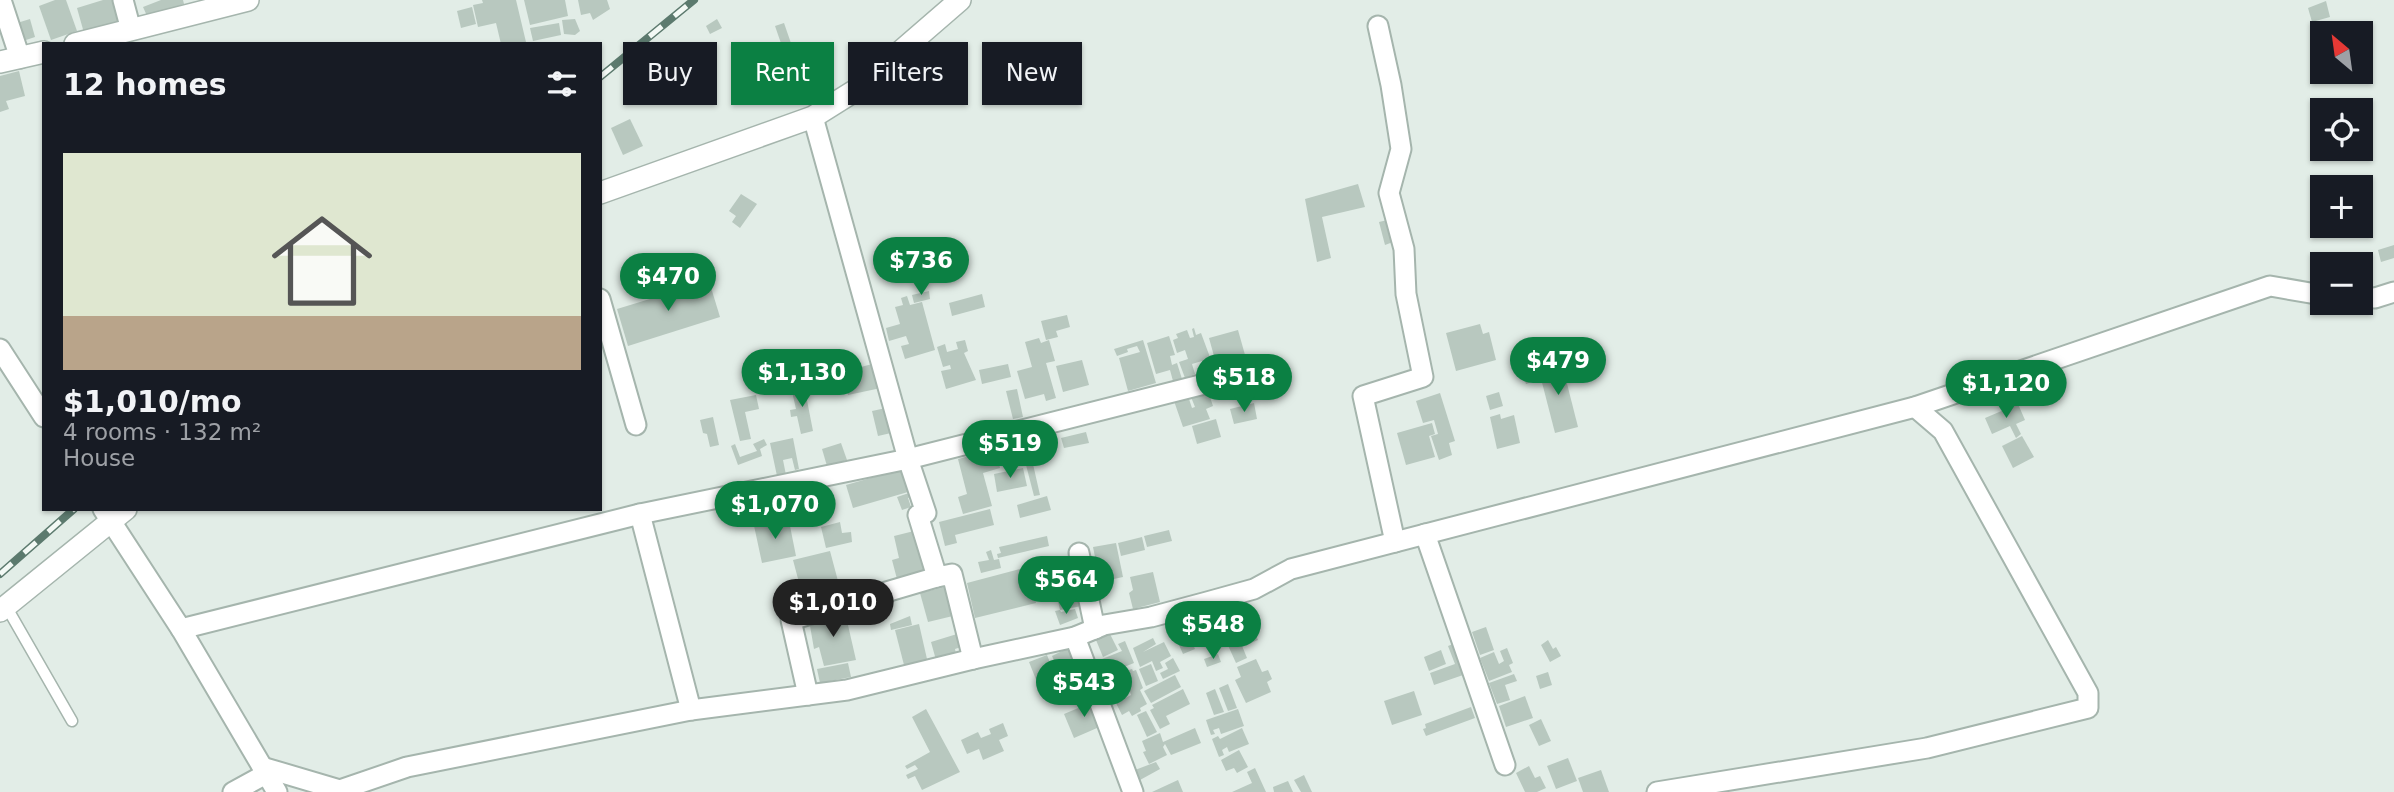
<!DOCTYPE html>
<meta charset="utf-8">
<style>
body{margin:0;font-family:"DejaVu Sans",sans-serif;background:#20242c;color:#f1f3f6;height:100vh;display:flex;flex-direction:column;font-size:26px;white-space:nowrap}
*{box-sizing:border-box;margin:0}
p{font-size:23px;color:#9ea1a6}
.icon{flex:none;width:38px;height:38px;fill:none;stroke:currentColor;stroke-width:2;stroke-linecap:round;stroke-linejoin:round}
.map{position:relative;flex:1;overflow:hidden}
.side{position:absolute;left:42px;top:42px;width:560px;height:469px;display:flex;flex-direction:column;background:#171b24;border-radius:0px;box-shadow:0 2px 5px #0004}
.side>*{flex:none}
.hud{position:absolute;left:623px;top:42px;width:665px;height:63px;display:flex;gap:14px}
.needle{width:46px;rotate:331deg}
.buttons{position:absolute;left:2310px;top:21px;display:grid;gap:14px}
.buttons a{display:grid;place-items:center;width:63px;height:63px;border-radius:0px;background:#171b24;box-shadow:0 2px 5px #0004;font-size:35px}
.price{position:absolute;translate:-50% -60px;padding:0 16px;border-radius:24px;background:#0b8043;color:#fff;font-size:23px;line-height:46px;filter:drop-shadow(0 2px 4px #0008)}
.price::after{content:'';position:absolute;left:50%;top:42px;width:21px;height:16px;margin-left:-10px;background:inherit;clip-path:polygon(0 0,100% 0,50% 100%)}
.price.active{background:#222;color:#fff}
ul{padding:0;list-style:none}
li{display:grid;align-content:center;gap:14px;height:371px;padding:0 21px}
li+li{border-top:2px solid #363941}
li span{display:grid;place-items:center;height:217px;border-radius:0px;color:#555}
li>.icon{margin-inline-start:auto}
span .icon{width:126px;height:126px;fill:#fffc;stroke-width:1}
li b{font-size:30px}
h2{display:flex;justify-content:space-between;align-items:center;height:84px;padding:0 21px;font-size:30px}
.pill{padding:0 24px;border-radius:0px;background:#171b24;box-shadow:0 2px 5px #0004;font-size:24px;line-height:63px}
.pill.active{background:#0b8043;color:#fff}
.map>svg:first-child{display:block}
</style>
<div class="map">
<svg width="2394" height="792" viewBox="0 0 2394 792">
<rect width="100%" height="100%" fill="#e2ede7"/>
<g fill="#b8c8bf">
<polygon points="55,0 66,0 77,31 51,40 39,6"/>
<polygon points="103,0 120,0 126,21 84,33 77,8"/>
<polygon points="161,0 183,0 184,4 148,18 143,7"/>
<polygon points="482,0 516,0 526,42 501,44 496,23 478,27 473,5 483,3"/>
<polygon points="524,0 565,0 568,16 530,25"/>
<polygon points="578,0 607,0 610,9 593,20 590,13 581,15"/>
<polygon points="2326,1 2330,17 2312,22 2308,8"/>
<polygon points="472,7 476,24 461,28 457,11"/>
<polygon points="30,19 35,37 23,41 17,23"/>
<polygon points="575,19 580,31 575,35 564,34 562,20"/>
<polygon points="717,19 722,28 710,34 706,26"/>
<polygon points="559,23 561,35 533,41 530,28"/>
<polygon points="784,23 793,49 784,52 775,26"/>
<polygon points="19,71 25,96 6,101 9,109 0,112 0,76"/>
<polygon points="630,119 643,146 623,155 611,128"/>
<polygon points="1358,184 1365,207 1322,217 1331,258 1317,262 1305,199"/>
<polygon points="741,194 757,204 740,228 732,222 736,216 729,211"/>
<polygon points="1396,218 1401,239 1385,245 1379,222"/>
<polygon points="2394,245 2394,258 2381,262 2378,250"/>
<polygon points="709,281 720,317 628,346 617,309"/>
<polygon points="929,291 930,299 914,303 912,295"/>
<polygon points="982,294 985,307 952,316 949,303"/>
<polygon points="907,296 910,305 922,302 935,350 905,359 901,346 909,344 906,336 889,341 886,328 900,324 895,307 903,305 901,298"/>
<polygon points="1067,315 1070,327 1056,331 1058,337 1046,340 1041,321"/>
<polygon points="1480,324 1483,334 1489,332 1496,360 1456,371 1446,333"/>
<polygon points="1194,328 1196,335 1201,333 1214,368 1206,371 1202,361 1192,364 1195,374 1185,378 1179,362 1188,359 1185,350 1177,353 1173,340 1178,338 1176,334 1187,330 1190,338 1194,337 1192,329"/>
<polygon points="1238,330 1247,362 1241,363 1242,367 1233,370 1229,355 1221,357 1223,365 1217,367 1209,338"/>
<polygon points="1169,336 1175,355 1170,356 1172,365 1177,363 1182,379 1173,381 1170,370 1156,374 1147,343"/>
<polygon points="1039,338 1041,343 1049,340 1055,361 1046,363 1056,398 1046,401 1044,394 1025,399 1017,371 1032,367 1025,342"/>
<polygon points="965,340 968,351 964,353 976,380 946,389 941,371 951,369 950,365 943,367 937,347 945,344 947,352 958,349 956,342"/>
<polygon points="1143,340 1156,383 1128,391 1119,358 1140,352 1137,346 1127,349 1128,352 1117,356 1114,349"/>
<polygon points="1082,360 1089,385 1063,392 1056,366"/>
<polygon points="1561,360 1578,427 1555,433 1538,367"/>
<polygon points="876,363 881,388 848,395 842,372"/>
<polygon points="1008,364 1011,377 982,384 979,370"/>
<polygon points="1531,369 1535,381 1526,384 1522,372"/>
<polygon points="804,385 813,431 801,434 797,416 791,417 790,410 796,409 791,387"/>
<polygon points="1017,389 1023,417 1013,419 1006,391"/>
<polygon points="1208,391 1213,406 1206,409 1210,419 1183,427 1174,401 1188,396 1192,408 1195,407 1191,397"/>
<polygon points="1499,392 1503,406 1490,410 1486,396"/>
<polygon points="1440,393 1455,441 1449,443 1452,455 1439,460 1431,436 1438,434 1434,420 1423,423 1416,401"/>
<polygon points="756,395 759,409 745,412 751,439 740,441 730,400"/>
<polygon points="1254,403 1257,419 1234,424 1230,409"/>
<polygon points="2018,404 2025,420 2016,424 2021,434 2016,438 2010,426 1992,434 1985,418"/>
<polygon points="886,408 891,433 878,436 872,411"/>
<polygon points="1500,414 1501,419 1514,415 1520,443 1497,449 1490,417"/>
<polygon points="713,417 719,445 710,447 707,434 703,433 700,420"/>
<polygon points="1216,419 1221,437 1197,444 1192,426"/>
<polygon points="1432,423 1435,434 1429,436 1435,457 1406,465 1397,433"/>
<polygon points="1086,432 1089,443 1064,448 1061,438"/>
<polygon points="2022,436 2034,457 2013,468 2002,446"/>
<polygon points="793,438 799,469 795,470 792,458 783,460 786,475 777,476 770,443"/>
<polygon points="764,439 767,445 760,449 762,456 738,465 731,446 735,444 740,457 757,451 753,444"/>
<polygon points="1028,442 1040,495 1034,496 1026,465 1019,466 1014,445"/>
<polygon points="841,443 847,460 827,466 822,449"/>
<polygon points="995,449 1000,468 983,473 992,506 963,514 958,497 967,494 958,459"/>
<polygon points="1023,468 1027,486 997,492 994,474"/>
<polygon points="902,469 908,492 853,508 846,485"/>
<polygon points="912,492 914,496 908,498 911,507 902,510 897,497"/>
<polygon points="1047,496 1051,510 1020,518 1017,505"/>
<polygon points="781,502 784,519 761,524 758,506"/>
<polygon points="990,509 994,525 955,535 957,543 945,546 939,522"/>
<polygon points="758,520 760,527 789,521 796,556 762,563 753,521"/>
<polygon points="840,522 842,533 851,532 852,542 826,548 821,527"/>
<polygon points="1169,530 1172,541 1147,547 1144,536"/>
<polygon points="914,531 924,572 897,579 892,560 899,558 894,536"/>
<polygon points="1047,536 1049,546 998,558 997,554 1001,553 999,547"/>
<polygon points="1142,537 1145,550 1121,556 1118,543"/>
<polygon points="1116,543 1123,577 1100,582 1093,547"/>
<polygon points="991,550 994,560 999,559 1001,568 981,573 978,562 989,560 986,552"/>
<polygon points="830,551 838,581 801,590 793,560"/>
<polygon points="1071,555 1077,578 1049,585 1043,562"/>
<polygon points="1027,567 1036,603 975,618 967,583"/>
<polygon points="1153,572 1160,602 1133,609 1129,593 1133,590 1130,577"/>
<polygon points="949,586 957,615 928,622 920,593"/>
<polygon points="1077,586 1082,606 1060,610 1058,601 1054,601 1051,591"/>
<polygon points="1242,604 1249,618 1240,623 1233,608"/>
<polygon points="1227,607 1237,628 1242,625 1244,629 1226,637 1214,613"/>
<polygon points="1075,609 1078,618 1060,625 1055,611 1060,610 1061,612"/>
<polygon points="845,612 856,660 824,666 819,647 814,649 809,620"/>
<polygon points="1202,613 1206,623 1213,620 1217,629 1211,631 1216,642 1207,646 1195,616"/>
<polygon points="910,616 912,625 891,630 890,624"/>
<polygon points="1181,617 1195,649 1183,654 1169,622"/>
<polygon points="919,624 927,659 904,665 895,630"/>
<polygon points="1486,627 1494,650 1480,655 1472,632"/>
<polygon points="1253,629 1258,640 1246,645 1242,633"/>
<polygon points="957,634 961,647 955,649 956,654 936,660 931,642"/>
<polygon points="1110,634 1118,650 1103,657 1096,640"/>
<polygon points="1238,636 1247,658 1236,663 1226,641"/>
<polygon points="1153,638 1156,644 1143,652 1164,642 1171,656 1160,662 1163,668 1156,671 1152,661 1140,667 1133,648"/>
<polygon points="1548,640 1553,649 1556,647 1561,656 1550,662 1541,645"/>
<polygon points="1125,641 1134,663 1124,667 1126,671 1132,669 1133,671 1136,670 1143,688 1140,690 1147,704 1140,708 1141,711 1132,716 1129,711 1122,715 1116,703 1131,695 1128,685 1123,687 1121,684 1108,689 1105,680 1110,678 1102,659 1122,651 1118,644"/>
<polygon points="1458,642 1469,673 1434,685 1430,673 1455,664 1448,646"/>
<polygon points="1072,646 1082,667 1061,676 1052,656"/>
<polygon points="1507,648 1513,663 1509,665 1512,672 1489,681 1480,658 1494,652 1499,664 1504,661 1500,651"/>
<polygon points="1441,650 1446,664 1429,671 1424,657"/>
<polygon points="1218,654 1221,662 1207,667 1204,659"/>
<polygon points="1047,655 1055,675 1037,682 1029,662"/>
<polygon points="1173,658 1180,671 1163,679 1160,673 1168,669 1165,663"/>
<polygon points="1256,659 1262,672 1268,670 1272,679 1267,682 1271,692 1246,703 1235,680 1241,677 1237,667"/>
<polygon points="848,663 851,677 820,683 817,669"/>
<polygon points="1151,664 1158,681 1146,686 1139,669"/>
<polygon points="1083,669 1087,680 1051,696 1046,685"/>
<polygon points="1548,672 1552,685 1540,689 1536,676"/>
<polygon points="1514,674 1517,681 1505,685 1510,700 1497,704 1489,683"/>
<polygon points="1175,675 1181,687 1151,703 1144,691"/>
<polygon points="1228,684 1237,708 1228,711 1219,688"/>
<polygon points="1183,689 1190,704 1166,716 1170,724 1160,729 1150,710 1154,708 1152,705"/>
<polygon points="1215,689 1224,712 1214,715 1206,693"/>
<polygon points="1414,691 1422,715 1392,725 1384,701"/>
<polygon points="1525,696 1533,718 1506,727 1499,706"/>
<polygon points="1095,701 1104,725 1074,738 1064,714"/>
<polygon points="1471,707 1475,718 1426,736 1423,729 1426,728 1425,724"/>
<polygon points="926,709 960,772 922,790 915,776 908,779 906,775 918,769 915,765 907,769 905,766 930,752 912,717"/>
<polygon points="1238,709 1244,726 1221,734 1219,728 1213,730 1215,734 1211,735 1206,720"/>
<polygon points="1146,711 1157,732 1147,737 1137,715"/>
<polygon points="1541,719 1551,741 1539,746 1529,725"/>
<polygon points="1003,723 1008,736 999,740 1004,751 983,760 979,749 967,754 961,740 978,732 981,738 991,734 989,729"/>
<polygon points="1195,728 1201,743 1171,755 1165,744 1163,747 1167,755 1149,764 1143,752 1146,751 1142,741 1160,733 1163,742"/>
<polygon points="1242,728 1249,744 1229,752 1227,747 1222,750 1224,755 1219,757 1212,739 1218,736 1220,739"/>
<polygon points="1239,750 1248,767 1237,773 1234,768 1226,771 1221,760"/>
<polygon points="1568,758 1577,781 1556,789 1547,766"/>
<polygon points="1156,762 1160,769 1140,780 1135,770"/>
<polygon points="1529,766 1535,778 1540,776 1546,788 1537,792 1525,792 1516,773"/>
<polygon points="1255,768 1266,792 1232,792 1252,783 1247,772"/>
<polygon points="1601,770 1609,792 1583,792 1578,778"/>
<polygon points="1304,775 1312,792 1301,792 1294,780"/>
<polygon points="1178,780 1183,792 1152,792"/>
<polygon points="1288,781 1293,792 1274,792 1273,787"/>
</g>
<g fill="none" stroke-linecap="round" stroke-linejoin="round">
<g stroke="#a5b5ad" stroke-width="13">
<polyline id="service" points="6,606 72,721"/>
</g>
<g stroke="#a5b5ad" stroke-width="23">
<g id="minor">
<polyline points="1,0 20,58"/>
<polyline points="123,0 131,30"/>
<polyline points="1378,26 1391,85 1401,149 1389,193 1404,249 1406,294 1423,377 1363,396 1395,542"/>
<polyline points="813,117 908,459 926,513 918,515 937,577 952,574 973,659"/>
<polyline points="2361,297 2375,298 2394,292"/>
<polyline points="600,299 636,425"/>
<polyline points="0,349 44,417"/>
<polyline points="103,509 181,629 277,792"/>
<polyline points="640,514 691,710"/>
<polyline points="1425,534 1505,765"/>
<polyline points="1079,553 1095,629"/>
<polyline points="181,629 640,514 908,459 1232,377"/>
<polyline points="1075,637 1133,792"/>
<polyline points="808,695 791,620 937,577"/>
<polyline points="262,767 340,790 407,767 691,710 847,690 973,659 1075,637 1104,625 1151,617 1207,602 1254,589 1291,569 1915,407 2270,286 2322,295"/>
<polyline points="233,792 266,774"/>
<polyline points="1657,792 1927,748 2088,708 2088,693 1943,431 1915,407"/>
</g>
</g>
<g stroke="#a5b5ad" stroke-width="24">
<g id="tertiary">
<polyline points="75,44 248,0"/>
<polyline points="0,62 44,52"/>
<polyline points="600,193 813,117 856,90 960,0"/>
<polyline points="0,611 126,509"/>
</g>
</g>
<use href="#service" stroke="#fff" stroke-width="10"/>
<use href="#minor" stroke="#fff" stroke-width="19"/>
<use href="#tertiary" stroke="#fff" stroke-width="21"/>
<g stroke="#5c7a6e" stroke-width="8">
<g id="rail">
<polyline points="600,77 694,0"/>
<polyline points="0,574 74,509"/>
</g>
</g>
<use href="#rail" stroke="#f3f9f5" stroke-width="5" stroke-dasharray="16" stroke-linecap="butt"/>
</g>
</svg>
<div class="buttons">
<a><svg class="needle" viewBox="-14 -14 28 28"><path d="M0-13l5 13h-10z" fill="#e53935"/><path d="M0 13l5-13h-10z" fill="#9ea1a6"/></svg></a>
<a><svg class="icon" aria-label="locate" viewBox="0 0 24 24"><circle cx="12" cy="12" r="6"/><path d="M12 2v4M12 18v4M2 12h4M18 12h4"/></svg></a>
<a>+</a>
<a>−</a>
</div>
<b class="price" style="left:921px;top:297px">$736</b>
<b class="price" style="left:668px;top:313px">$470</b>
<b class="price" style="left:1558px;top:397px">$479</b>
<b class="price" style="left:802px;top:409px">$1,130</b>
<b class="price" style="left:1244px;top:414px">$518</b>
<b class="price" style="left:2006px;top:420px">$1,120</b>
<b class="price" style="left:1010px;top:480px">$519</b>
<b class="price" style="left:775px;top:541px">$1,070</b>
<b class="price" style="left:1066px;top:616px">$564</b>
<b class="price active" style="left:833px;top:639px">$1,010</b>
<b class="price" style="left:1213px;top:661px">$548</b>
<b class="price" style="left:1084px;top:719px">$543</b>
<div class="hud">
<a class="pill">Buy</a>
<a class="pill active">Rent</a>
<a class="pill">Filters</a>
<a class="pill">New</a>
</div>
<section class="side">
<h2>12 homes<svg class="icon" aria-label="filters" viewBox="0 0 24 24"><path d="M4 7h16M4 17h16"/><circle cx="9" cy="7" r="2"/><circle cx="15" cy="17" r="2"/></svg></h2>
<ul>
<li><span style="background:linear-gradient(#dfe7d0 75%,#b9a48a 0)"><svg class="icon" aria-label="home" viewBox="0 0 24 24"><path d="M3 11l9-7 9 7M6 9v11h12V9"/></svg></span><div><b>$1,010/mo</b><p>4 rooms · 132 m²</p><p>House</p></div></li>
</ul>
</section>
</div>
